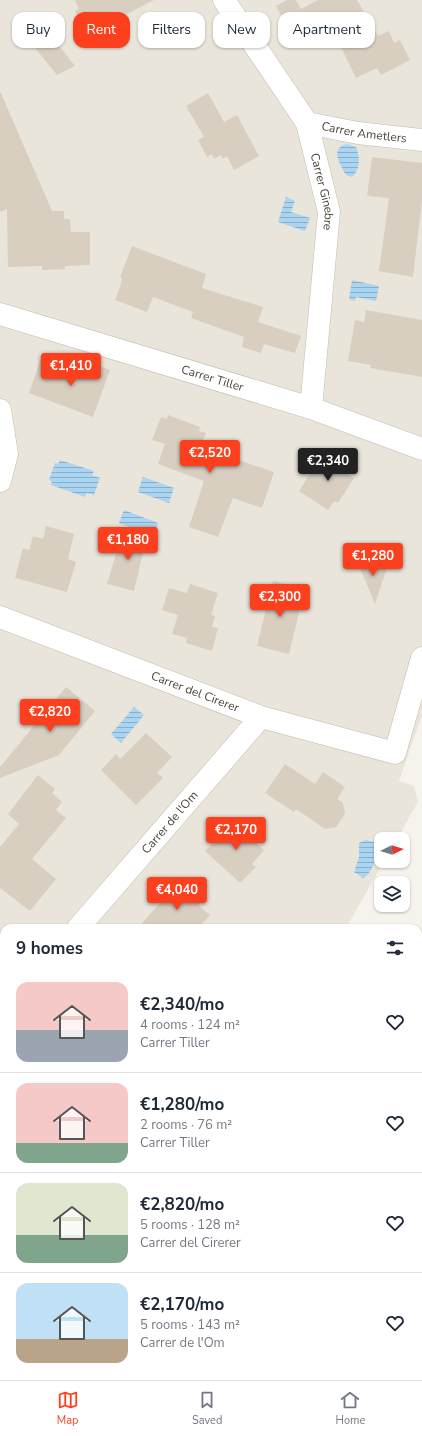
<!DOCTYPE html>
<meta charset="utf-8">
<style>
body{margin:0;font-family:"Nunito Sans",sans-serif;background:#f6f6f7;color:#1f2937;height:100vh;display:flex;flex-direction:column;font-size:15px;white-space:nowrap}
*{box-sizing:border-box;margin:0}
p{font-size:13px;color:#747a83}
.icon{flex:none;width:22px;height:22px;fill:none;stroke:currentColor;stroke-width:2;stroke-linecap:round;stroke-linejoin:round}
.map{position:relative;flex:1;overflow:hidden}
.side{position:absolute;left:0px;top:924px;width:422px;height:456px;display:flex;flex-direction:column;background:#fff;border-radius:12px 12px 0 0;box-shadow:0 1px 3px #0004}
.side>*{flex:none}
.banner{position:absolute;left:12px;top:12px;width:398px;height:36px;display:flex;gap:8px}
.needle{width:26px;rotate:85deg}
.buttons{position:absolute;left:374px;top:832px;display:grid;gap:8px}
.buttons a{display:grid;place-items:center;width:36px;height:36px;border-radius:8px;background:#fff;box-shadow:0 1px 3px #0004;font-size:20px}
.price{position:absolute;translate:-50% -34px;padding:0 9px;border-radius:4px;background:#fc3f1d;color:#fff;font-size:13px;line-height:26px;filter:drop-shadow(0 1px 2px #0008)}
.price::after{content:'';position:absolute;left:50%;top:24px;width:12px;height:9px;margin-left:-6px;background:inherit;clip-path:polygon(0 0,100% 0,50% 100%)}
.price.on{background:#222;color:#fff}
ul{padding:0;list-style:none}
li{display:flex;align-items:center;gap:12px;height:100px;padding:0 16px}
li+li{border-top:1px solid #e0e1e3}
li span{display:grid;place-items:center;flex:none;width:112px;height:80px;border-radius:12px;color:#555}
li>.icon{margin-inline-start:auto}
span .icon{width:48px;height:48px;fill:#fffc;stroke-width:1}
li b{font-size:17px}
h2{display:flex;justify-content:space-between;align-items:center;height:48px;padding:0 16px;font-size:17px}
.pill{padding:0 14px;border-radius:12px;background:#fff;box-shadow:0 1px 3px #0004;font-size:14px;line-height:36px}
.pill.on{background:#fc3f1d;color:#fff}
.menu{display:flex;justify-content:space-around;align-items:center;height:56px;border-top:1px solid #e0e1e3;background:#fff;font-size:11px;color:#747a83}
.menu a{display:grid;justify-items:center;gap:2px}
.menu .on{color:#fc3f1d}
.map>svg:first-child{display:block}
</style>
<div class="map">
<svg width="422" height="1380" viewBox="0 0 422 1380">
<defs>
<pattern id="water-rules" width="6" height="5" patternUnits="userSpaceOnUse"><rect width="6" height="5" fill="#a9d4f2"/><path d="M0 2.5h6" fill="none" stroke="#8caec5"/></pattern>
</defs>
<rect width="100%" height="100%" fill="#f6f3ec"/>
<polygon fill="#eae5da" points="0,0 422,0 422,715 399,781 414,786 418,802 397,839 381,839 381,861 384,861 346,928 4,928 4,977 0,978"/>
<g fill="url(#water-rules)">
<path d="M347,144L356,147C360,157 361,169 352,177L346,175C340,164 329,148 347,144Z"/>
<polygon points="286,197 295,201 291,212 310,218 305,231 278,222"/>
<polygon points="352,280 379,286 376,301 356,297 355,301 349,299"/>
<polygon points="60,460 94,471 92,475 100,478 94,495 87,493 85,497 51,485 52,481 49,480 55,463 58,464"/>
<polygon points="143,477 174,488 169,503 138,492"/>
<polygon points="124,510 158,523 155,532 157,537 153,540 149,538 149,534 119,523"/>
<polygon points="134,707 144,715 121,743 111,734"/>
<path d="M366,840L374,842C380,850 373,874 363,878L354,872L359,857V843Z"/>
</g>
<g fill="#d8cfc1">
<polygon points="75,0 154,0 121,17 125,26 92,43 75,11 79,9"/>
<polygon points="287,0 296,0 301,9 318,0 357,0 378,36 389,31 394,43 400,40 410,60 381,75 377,68 356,78 332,29 314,39 308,27 292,36 276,6"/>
<polygon points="46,30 75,66 57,75 31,43"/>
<polygon points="0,91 52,211 64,211 64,219 70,219 71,232 90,232 90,265 65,266 65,269 42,270 42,266 8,267 7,209 0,212"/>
<polygon points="208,93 224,122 237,115 259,156 234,170 227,156 223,159 221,155 214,159 212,154 207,157 198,140 204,137 186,106"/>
<polygon points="372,157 422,163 422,201 413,277 379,271 389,198 367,196"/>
<polygon points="132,246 206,274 202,288 263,307 258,322 301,336 295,353 264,344 261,353 242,347 244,337 191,318 193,312 153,297 147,312 115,300 121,284 122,278 120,277"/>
<polygon points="366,310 422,320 422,377 370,368 371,365 348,361 355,320 364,322"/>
<polygon points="40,361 84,377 89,362 110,370 93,417 29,393"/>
<polygon points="168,415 200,427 199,431 206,433 200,447 274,472 262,508 233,498 218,537 189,527 204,481 158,464 165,444 152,440 161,417 167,419"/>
<polygon points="332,451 349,461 342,471 354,478 338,503 334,501 328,510 299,491 316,464 321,467"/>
<polygon points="46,526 74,534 68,559 76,562 67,592 15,578 23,548 29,550 33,536 43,539"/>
<polygon points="123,530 147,536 134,591 107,584"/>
<polygon points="356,558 387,568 375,604"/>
<polygon points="273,581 302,588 297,604 301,605 289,654 257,646"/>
<polygon points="190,584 218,593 211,615 215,616 212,627 218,628 212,651 186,643 187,638 172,634 178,615 162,610 169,588 187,593"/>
<polygon points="66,687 95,711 59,755 0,778 0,767"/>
<polygon points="146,733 172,757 157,773 163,778 136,805 101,770 116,754 120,759"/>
<polygon points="285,764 315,784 323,772 345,787 337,799 343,803 345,814 336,827 325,829 296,809 294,812 265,793"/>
<polygon points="38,775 55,789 52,793 62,802 56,810 66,818 32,859 56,879 30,911 0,888 0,847 19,824 8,814"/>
<polygon points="236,818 253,833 250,837 264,850 252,864 256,867 240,883 205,851"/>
<polygon points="178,882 200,902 198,905 210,915 198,928 138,928"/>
</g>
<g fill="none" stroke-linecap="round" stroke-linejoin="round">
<g stroke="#c2bbae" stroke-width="23">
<g id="street">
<path id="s1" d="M224,0L307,123L329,212L311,408"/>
<path id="s2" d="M307,123L358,133L422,140"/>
<path id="s3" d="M0,314L311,408L422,449"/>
<polyline points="0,410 7,454 0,481"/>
<path id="s4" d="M0,617L261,717L395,753L422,658"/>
<path id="s5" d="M78,928L261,717"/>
</g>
</g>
<use href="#street" stroke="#fff" stroke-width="22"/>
</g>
<g text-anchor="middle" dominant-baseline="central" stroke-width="3.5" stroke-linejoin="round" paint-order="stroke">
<g font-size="12" fill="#4b4439" stroke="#fff">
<text stroke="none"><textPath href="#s2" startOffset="58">Carrer Ametlers</textPath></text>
<text stroke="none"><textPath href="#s1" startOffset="219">Carrer Ginebre</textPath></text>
<text stroke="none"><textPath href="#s3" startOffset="222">Carrer Tiller</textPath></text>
<text stroke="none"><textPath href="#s4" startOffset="209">Carrer del Cirerer</textPath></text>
<text stroke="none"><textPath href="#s5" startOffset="140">Carrer de l'Om</textPath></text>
</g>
</g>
</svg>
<div class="buttons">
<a><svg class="needle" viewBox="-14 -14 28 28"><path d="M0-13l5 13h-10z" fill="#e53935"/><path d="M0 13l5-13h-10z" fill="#747a83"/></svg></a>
<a><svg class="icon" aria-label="layers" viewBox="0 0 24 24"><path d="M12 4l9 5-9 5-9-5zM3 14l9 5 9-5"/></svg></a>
</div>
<b class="price" style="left:71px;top:387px">€1,410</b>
<b class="price" style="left:210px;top:474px">€2,520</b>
<b class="price on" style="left:328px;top:482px">€2,340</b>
<b class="price" style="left:128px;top:561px">€1,180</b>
<b class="price" style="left:373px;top:577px">€1,280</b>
<b class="price" style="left:280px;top:618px">€2,300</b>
<b class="price" style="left:50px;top:733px">€2,820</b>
<b class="price" style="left:236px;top:851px">€2,170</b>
<b class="price" style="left:177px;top:911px">€4,040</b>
<div class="banner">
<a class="pill">Buy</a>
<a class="pill on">Rent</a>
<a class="pill">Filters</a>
<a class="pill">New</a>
<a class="pill">Apartment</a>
</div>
<section class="side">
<h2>9 homes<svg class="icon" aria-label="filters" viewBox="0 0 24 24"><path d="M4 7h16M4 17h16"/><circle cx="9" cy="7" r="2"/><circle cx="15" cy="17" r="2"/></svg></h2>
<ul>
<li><span style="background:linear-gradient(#f6c9c9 60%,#9aa5b1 0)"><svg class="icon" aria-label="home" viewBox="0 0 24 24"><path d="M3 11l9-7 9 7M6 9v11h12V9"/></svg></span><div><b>€2,340/mo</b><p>4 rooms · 124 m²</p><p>Carrer Tiller</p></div><svg class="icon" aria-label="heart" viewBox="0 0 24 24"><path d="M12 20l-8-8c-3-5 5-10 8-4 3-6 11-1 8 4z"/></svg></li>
<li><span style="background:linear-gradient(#f6c9c9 75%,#7fa58c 0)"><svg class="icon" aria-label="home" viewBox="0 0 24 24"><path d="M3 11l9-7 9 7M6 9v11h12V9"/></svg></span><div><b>€1,280/mo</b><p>2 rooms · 76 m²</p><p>Carrer Tiller</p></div><svg class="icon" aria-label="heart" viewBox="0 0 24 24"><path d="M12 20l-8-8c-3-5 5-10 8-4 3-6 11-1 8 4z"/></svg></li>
<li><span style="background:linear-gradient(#dfe7d0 65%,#7fa58c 0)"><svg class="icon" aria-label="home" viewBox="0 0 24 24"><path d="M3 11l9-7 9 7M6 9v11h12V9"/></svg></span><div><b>€2,820/mo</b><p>5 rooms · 128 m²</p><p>Carrer del Cirerer</p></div><svg class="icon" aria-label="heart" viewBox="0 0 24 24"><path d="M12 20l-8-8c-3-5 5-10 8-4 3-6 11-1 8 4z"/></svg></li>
<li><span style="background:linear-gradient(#bfe0f5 70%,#b9a48a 0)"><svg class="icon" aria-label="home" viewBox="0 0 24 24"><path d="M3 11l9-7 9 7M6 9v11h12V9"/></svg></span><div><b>€2,170/mo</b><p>5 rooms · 143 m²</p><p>Carrer de l'Om</p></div><svg class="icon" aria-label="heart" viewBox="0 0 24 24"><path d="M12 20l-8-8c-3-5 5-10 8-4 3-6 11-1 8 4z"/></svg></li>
</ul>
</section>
</div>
<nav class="menu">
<a class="on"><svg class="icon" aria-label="map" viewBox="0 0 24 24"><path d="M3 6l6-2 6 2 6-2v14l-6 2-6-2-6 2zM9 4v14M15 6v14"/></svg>Map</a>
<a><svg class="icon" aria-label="saved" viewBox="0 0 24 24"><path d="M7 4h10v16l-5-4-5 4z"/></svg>Saved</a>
<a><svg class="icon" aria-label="home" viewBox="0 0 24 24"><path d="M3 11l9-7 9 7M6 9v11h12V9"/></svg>Home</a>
</nav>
